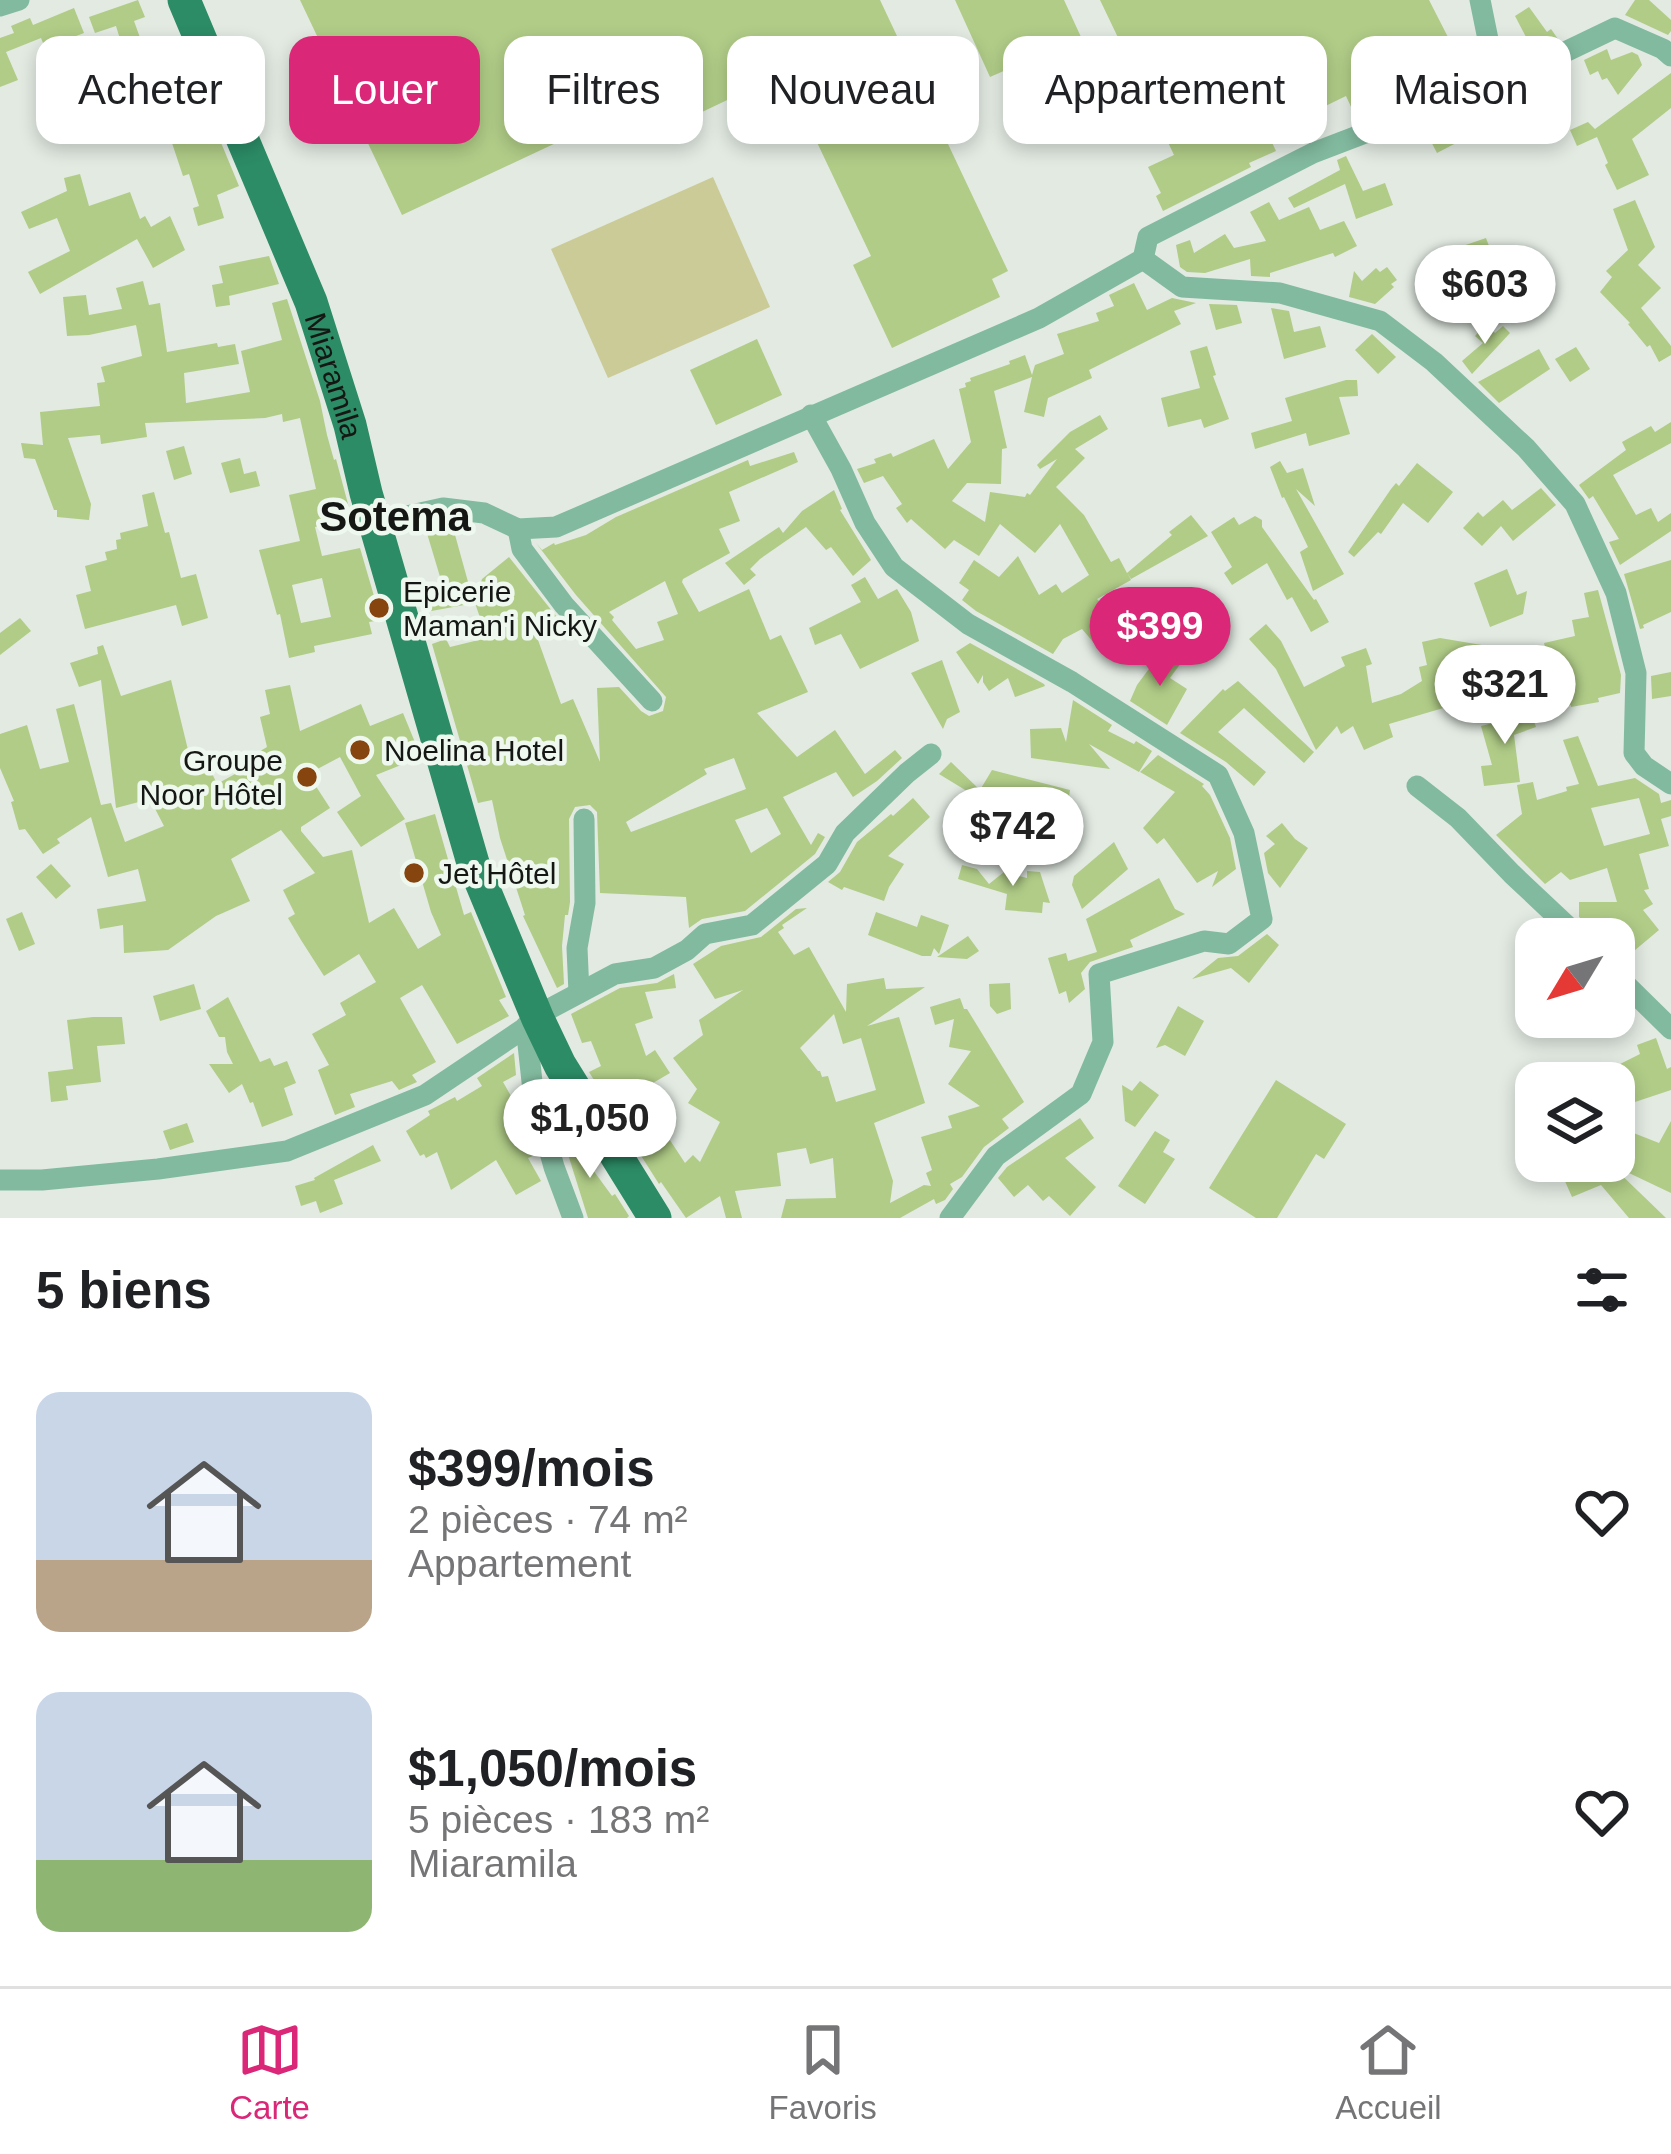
<!DOCTYPE html>
<html lang="fr">
<meta charset="utf-8">
<style>
body{margin:0;font-family:Arial,sans-serif;background:#f6f6f6;color:#202124;height:100vh;display:flex;flex-direction:column;font-size:45px;white-space:nowrap}
*{box-sizing:border-box;margin:0}
p{font-size:39px;color:#757577}
.icon{flex:none;width:66px;height:66px;fill:none;stroke:currentColor;stroke-width:2;stroke-linecap:round;stroke-linejoin:round}
.map{position:relative;height:1218px;overflow:hidden}
.sheet{display:flex;flex-direction:column;background:#fff;flex:1}
.sheet>*{flex:none}
.hud{position:absolute;left:36px;top:36px;width:1599px;height:108px;display:flex;gap:24px}
.needle{width:78px;rotate:232deg}
.fabs{position:absolute;left:1515px;top:918px;display:grid;gap:24px}
.fabs a{display:grid;place-items:center;width:120px;height:120px;border-radius:24px;background:#fff;box-shadow:0 6px 18px #0003;font-size:60px}
.price{position:absolute;translate:-50% -102px;padding:0 27px;border-radius:42px;background:#fff;color:#222;font-size:39px;line-height:78px;filter:drop-shadow(0 3px 6px #0008)}
.price::after{content:'';position:absolute;left:50%;top:72px;width:36px;height:27px;margin-left:-18px;background:inherit;clip-path:polygon(0 0,100% 0,50% 100%)}
.price.current{background:#db2777;color:#fff}
ul{padding:0;list-style:none}
li{display:flex;align-items:center;gap:36px;height:300px;padding:0 36px}
li span{display:grid;place-items:center;flex:none;width:336px;height:240px;border-radius:24px;color:#555}
li>.icon{margin-inline-start:auto}
span .icon{width:144px;height:144px;fill:#fffc;stroke-width:1}
li b{font-size:51px}
h2{display:flex;justify-content:space-between;align-items:center;height:144px;padding:0 36px;font-size:51px}
.tag{padding:0 42px;border-radius:24px;background:#fff;box-shadow:0 6px 18px #0003;font-size:42px;line-height:108px}
.tag.current{background:#db2777;color:#fff}
.dock{display:flex;justify-content:space-around;align-items:center;height:168px;border-top:3px solid #e0e0e0;background:#fff;font-size:33px;color:#757577}
.dock a{display:grid;justify-items:center;gap:6px}
.dock .current{color:#db2777}
.map>svg:first-child{display:block}
</style>
<div class="map">
<svg width="1671" height="1218" viewBox="0 0 1671 1218">
<rect width="100%" height="100%" fill="#e2eae2"/>
<polygon fill="#cbcb98" points="713,177 770,307 608,378 551,249"/>
<g fill="#b0cc87" fill-rule="evenodd">
<polygon points="138,0 145,17 134,21 143,46 124,52 116,26 95,33 89,17"/>
<polygon points="300,0 880,0 1008,271 992,279 1000,297 892,348 853,265 871,256 784,73 700,113 688,86 592,130 590,127 402,215"/>
<polygon points="955,0 1064,0 1081,37 990,77"/>
<polygon points="1100,0 1429,0 1452,45 1394,73 1401,91 1352,109 1346,96 1268,134 1276,151 1249,163 1251,167 1163,211 1156,196 1161,193 1148,167 1174,155 1155,115 1137,124 1126,101 1206,61 1194,37 1117,74 1109,57 1124,50"/>
<polygon points="1635,0 1649,0 1671,20 1671,31 1668,35 1625,15"/>
<polygon points="1529,7 1547,32 1551,29 1558,39 1509,62 1504,45 1527,39 1515,16"/>
<polygon points="74,8 84,33 45,48 41,38 6,52 18,80 0,87 0,38 14,33 11,26 30,18 33,25"/>
<polygon points="1607,49 1611,60 1632,52 1638,55 1642,65 1618,95 1607,78 1602,80 1598,71 1590,75 1584,60"/>
<polygon points="1556,73 1566,91 1533,109 1539,119 1520,132 1508,116 1437,153 1425,130 1457,116 1459,120 1491,104 1490,102"/>
<polygon points="1671,73 1671,108 1632,139 1649,175 1617,190 1605,165 1608,163 1597,137 1577,146 1570,130 1588,122 1595,129"/>
<polygon points="212,121 239,186 217,195 224,218 198,226 193,208 199,206 189,174 183,176 169,134"/>
<polygon points="1346,156 1363,191 1385,183 1393,205 1356,219 1345,184 1294,208 1288,198 1340,170 1337,160"/>
<polygon points="80,174 89,206 130,192 140,219 145,216 151,227 170,216 185,250 153,268 137,239 40,294 28,272 70,251 57,218 29,229 21,212 67,191 64,178"/>
<polygon points="1635,200 1655,247 1638,265 1661,288 1641,308 1671,346 1671,355 1659,362 1650,345 1647,347 1628,324 1630,323 1600,292 1612,277 1606,271 1628,250 1613,209"/>
<polygon points="1269,202 1279,220 1309,207 1320,230 1344,221 1357,246 1335,257 1333,253 1270,273 1270,277 1251,276 1250,259 1205,273 1187,272 1180,267 1176,245 1190,240 1194,253 1225,234 1234,248 1266,241 1250,212"/>
<polygon points="1486,238 1502,281 1516,274 1525,291 1508,300 1506,296 1485,305 1479,293 1471,296 1454,249"/>
<polygon points="269,256 279,284 229,296 230,305 216,307 212,285 223,283 219,266"/>
<polygon points="1387,267 1397,280 1391,284 1394,287 1375,304 1349,297 1354,271 1362,281 1376,268 1380,272"/>
<path d="M143,281L149,305L160,303L167,352L217,343L218,347L235,344L239,364L184,373L186,403L250,392L241,351L282,340L272,303L287,299L320,401L327,435L334,460L336,459L352,519L315,527L322,556L360,548L381,620L369,622L372,634L314,646L315,652L289,658L280,614L277,615L259,550L300,541L289,495L316,489L300,418L283,422L282,414L265,418L145,423L147,437L101,444L100,435L68,438L91,504L89,520L57,517V510H54L35,459L24,458L21,443L43,445L40,412L100,406L97,383L105,382L101,367L142,356L136,325L89,335L67,336L63,297L86,295L89,315L122,309L116,288ZM322,578L331,617L301,623L292,585Z"/>
<polygon points="1134,283 1147,310 1172,298 1196,303 1174,311 1181,324 1089,370 1092,378 1048,398 1044,417 1024,412 1032,377 994,391 1007,448 1002,449 1001,484 967,483 952,501 985,522 990,492 1025,497 1027,493 1030,495 1057,459 1040,469 1037,465 1070,432 1100,415 1108,429 1075,449 1085,458 1056,487 1084,515 1111,562 1119,558 1127,573 1172,535 1169,532 1191,515 1208,536 1131,579 1128,574 1131,580 1097,599 1118,621 1094,643 1082,629 1063,639 1053,654 976,611 962,600 969,590 959,583 974,560 999,577 1018,556 1039,595 1056,584 1062,593 1089,575 1060,524 1035,553 1000,524 979,556 954,540 945,549 911,519 907,523 896,508 902,504 883,476 864,483 857,469 876,463 874,459 891,453 893,457 934,439 948,469 971,442 959,389 966,387 965,383 971,381 970,378 1010,364 1009,361 1025,355 1032,375 1035,365 1064,354 1057,334 1099,321 1096,313 1114,306 1109,295"/>
<polygon points="1209,304 1237,305 1242,323 1216,330"/>
<polygon points="1271,308 1289,311 1294,332 1320,326 1326,347 1284,359"/>
<polygon points="1486,324 1495,333 1503,326 1510,333 1472,374 1462,361 1483,343 1475,336"/>
<polygon points="1372,334 1396,357 1378,374 1355,350"/>
<polygon points="757,339 782,395 716,425 690,370"/>
<polygon points="1207,346 1216,375 1213,376 1229,419 1204,428 1201,419 1168,427 1161,398 1200,388 1190,351"/>
<polygon points="1576,347 1590,369 1570,382 1555,359"/>
<polygon points="1539,349 1550,369 1499,403 1478,382"/>
<polygon points="1346,380 1357,380 1358,396 1339,397 1350,434 1309,446 1306,433 1255,449 1251,433 1292,421 1285,398"/>
<polygon points="1671,422 1671,443 1613,475 1636,515 1651,508 1658,522 1671,513 1671,531 1620,565 1609,542 1619,539 1593,496 1589,499 1579,485 1626,450 1622,442 1651,426 1655,432"/>
<polygon points="184,446 192,474 174,480 166,451"/>
<path d="M794,452L798,462L729,492L740,521L719,529L730,553L683,579L682,582L699,612L749,589L770,640L781,635L808,692L757,713L797,757L835,730L865,774L895,750L902,758L877,781L853,797L836,772L783,797L811,845L818,833L825,837L815,854L745,911L702,919L689,928L686,897L600,893L597,812L590,805L575,807L569,819L570,902L568,915H565L562,946L564,984L557,988L523,916L525,915L500,838L492,800L478,803L432,644L446,639L450,647L487,638L475,603L426,612L421,598L444,590L426,530L452,524L470,589L479,582L480,586L482,579L509,557L568,631L566,633L560,627L538,640L561,704L573,699L600,762L597,688L619,687L641,711L649,716L663,711L666,697L576,595L536,543L542,550L554,543L555,545L586,535L616,517L748,460L750,466ZM665,581L678,614L657,622L664,640L636,649L612,620L614,617L609,612ZM734,758L746,789L631,832L626,822L707,774L704,769ZM767,808L781,834L751,853L735,820Z"/>
<polygon points="240,458 244,474 256,471 260,486 230,493 221,463"/>
<polygon points="1280,461 1287,473 1303,468 1315,506 1296,489 1344,574 1313,591 1300,552 1308,547 1284,497 1282,498 1270,467"/>
<polygon points="1417,463 1453,492 1428,523 1403,503 1381,534 1378,532 1354,557 1348,552 1391,489 1396,483 1399,486"/>
<polygon points="1541,488 1556,505 1513,541 1501,526 1482,546 1463,528 1478,512 1483,517 1503,500 1512,510"/>
<polygon points="834,490 842,509 840,510 871,560 853,576 831,547 826,550 806,527 760,559 750,569 756,575 744,585 725,563 779,527 783,533 802,511"/>
<polygon points="154,492 165,533 169,532 181,578 196,574 208,618 182,626 176,605 85,629 76,595 91,591 85,566 107,560 105,552 117,549 116,540 121,539 120,533 148,526 142,495"/>
<polygon points="1255,516 1262,520 1262,527 1314,600 1316,599 1329,622 1311,632 1292,597 1287,600 1267,563 1232,585 1224,573 1232,567 1211,532 1234,517 1239,525"/>
<polygon points="1671,560 1671,612 1643,625 1644,628 1640,629 1624,574"/>
<polygon points="1507,569 1517,595 1527,591 1523,614 1490,627 1474,583"/>
<polygon points="865,577 878,599 897,589 911,612 919,641 860,669 841,634 815,645 809,628 861,602 851,585"/>
<polygon points="1598,590 1621,675 1620,693 1598,698 1599,702 1571,707 1571,705 1546,713 1528,682 1550,669 1544,643 1575,636 1572,620 1589,617 1584,593"/>
<polygon points="1151,598 1172,618 1159,632 1136,611"/>
<polygon points="20,618 31,631 0,655 0,633"/>
<polygon points="1266,624 1281,641 1304,687 1345,666 1341,657 1366,648 1372,664 1366,666 1372,703 1401,694 1422,681 1419,667 1427,665 1422,642 1440,638 1517,651 1514,674 1496,675 1501,691 1389,724 1393,737 1364,750 1353,726 1341,734 1337,726 1316,750 1276,669 1249,639"/>
<polygon points="970,643 1044,684 1045,686 1015,697 1008,678 989,691 983,682 983,675 978,684 956,652"/>
<polygon points="103,645 121,696 171,680 189,754 200,748 217,784 244,769 240,763 267,747 260,717 270,714 265,690 290,685 300,731 361,704 370,726 403,713 421,757 376,775 405,819 361,847 337,812 361,796 340,757 308,774 330,808 301,827 301,831 323,857 352,850 369,923 394,908 418,949 441,935 431,912 405,823 435,814 464,915 471,912 506,997 499,1000 509,1016 457,1044 422,985 400,998 436,1062 412,1075 417,1082 399,1090 392,1081 350,1094 355,1107 335,1115 318,1070 329,1065 312,1034 346,1015 340,1003 376,982 359,954 324,976 301,940 288,918 295,914 283,890 315,873 281,830 231,859 250,901 216,916 168,950 124,953 123,925 100,929 97,909 146,901 138,869 108,877 91,817 57,839 60,843 43,854 25,829 19,830 11,802 14,801 0,768 0,734 27,725 40,769 69,762 56,709 74,704 101,805 111,803 125,842 164,826 150,799 116,808 101,680 79,687 70,663 98,654 97,647"/>
<polygon points="1163,650 1181,663 1170,678 1187,689 1167,725 1130,701 1137,685"/>
<polygon points="942,660 960,712 947,719 943,729 911,673"/>
<polygon points="1671,672 1671,696 1652,699 1651,676"/>
<polygon points="1238,681 1314,752 1304,763 1244,708 1218,732 1266,772 1254,786 1226,762 1180,733 1223,689 1225,691"/>
<polygon points="1073,700 1112,725 1108,731 1134,744 1136,741 1152,751 1139,772 1089,744 1110,769 1031,758 1030,729 1061,728 1066,742"/>
<polygon points="1528,705 1536,727 1514,735 1520,782 1484,786 1481,766 1492,765 1481,726 1514,718 1512,710"/>
<path d="M1578,736L1598,786L1635,778L1659,794L1661,803L1671,800V816L1661,819L1669,846L1639,854L1649,889L1644,890L1653,904L1643,910L1659,930L1622,961L1614,958V931L1622,922H1585L1579,917V902H1617L1607,868L1570,880L1561,872L1545,884L1496,835L1522,814L1517,785L1533,782L1537,800L1567,791L1566,787L1579,784L1563,740ZM1639,798L1650,834L1604,846L1591,808Z"/>
<polygon points="1158,755 1204,784 1202,786 1210,795 1230,838 1236,869 1212,887 1218,871 1197,883 1164,838 1157,844 1143,828 1175,792 1140,772"/>
<polygon points="951,762 980,790 992,770 1070,790 1064,831 1014,817 1008,831 1002,828 994,858 963,816 975,796 939,774"/>
<polygon points="913,798 930,817 888,856 904,864 889,887 884,901 844,887 842,890 828,882 840,872 857,842 891,814 893,816"/>
<polygon points="1282,823 1295,839 1308,848 1280,888 1268,873 1264,853 1275,844 1266,836"/>
<polygon points="1114,842 1128,869 1082,909 1072,885 1074,876"/>
<polygon points="51,864 71,886 56,899 36,877"/>
<polygon points="962,865 977,869 989,884 1004,872 1027,878 1027,871 1040,872 1050,903 1043,902 1042,913 1005,910 1007,894 958,879"/>
<polygon points="1159,878 1175,909 1185,914 1130,940 1133,947 1090,962 1081,973 1085,989 1069,1003 1066,991 1059,994 1048,958 1066,953 1068,961 1097,952 1086,919"/>
<path d="M807,908L782,925L784,928L778,932L794,955L809,947L846,1012L847,984L884,978L886,989L925,987L867,1026L899,1017L925,1103L874,1123L893,1181L890,1203L924,1185L931,1186L926,1173L932,1170L921,1137L952,1128L948,1116L980,1106L948,1084L971,1051L949,1047L954,1019L935,1025L930,1007L960,998L964,1009H967L1024,1102L1002,1119L1009,1128L984,1147L962,1177L950,1184L953,1189L945,1200L936,1204L934,1199L900,1218H781L786,1199L836,1198L833,1158L810,1164L806,1148L777,1153L781,1186L735,1191L742,1218H726L720,1196L686,1218L661,1182L659,1184L626,1132L630,1130L602,1083L597,1085L589,1072L601,1066L591,1041L582,1043L571,1014L620,988L657,983L674,974L676,988L645,992L653,1018L635,1024L646,1056L655,1050L670,1073L653,1083L676,1112L660,1125L685,1163L693,1155L700,1162L720,1122L688,1103L697,1089L673,1058L703,1035L699,1020L743,990L715,999L693,964L721,946L761,937L796,909ZM834,1014L843,1044L861,1038L876,1090L836,1102L828,1076L822,1077L820,1071H818L800,1048Z"/>
<polygon points="22,912 35,944 19,951 6,919"/>
<polygon points="876,912 917,927 921,915 949,925 939,954 934,948 931,956 922,956 868,935"/>
<polygon points="1267,934 1279,945 1249,983 1231,968 1192,979 1218,958 1238,956"/>
<polygon points="968,936 979,951 967,959 937,957"/>
<polygon points="1010,983 1011,1009 997,1014 990,1006 989,984"/>
<polygon points="194,984 201,1009 160,1021 153,996"/>
<polygon points="228,997 260,1062 270,1058 274,1066 287,1061 296,1083 284,1088 293,1115 262,1127 253,1102 250,1103 242,1084 229,1093 209,1064 233,1064 227,1052 225,1037 219,1037 206,1011"/>
<polygon points="1178,1006 1204,1021 1185,1056 1165,1045 1156,1048"/>
<polygon points="93,1017 122,1017 125,1044 97,1046 101,1082 66,1086 68,1100 51,1102 48,1072 73,1069 67,1020"/>
<polygon points="1656,1038 1667,1069 1671,1067 1671,1090 1629,1104 1631,1132 1659,1143 1671,1121 1671,1193 1610,1164 1666,1218 1629,1218 1601,1185 1572,1197 1560,1170 1563,1169 1560,1161 1614,1161 1614,1079 1610,1069 1640,1054 1637,1045"/>
<polygon points="514,1053 516,1075 503,1082 519,1110 522,1109 535,1155 528,1158 541,1181 516,1195 496,1160 451,1190 437,1152 426,1158 424,1154 420,1156 406,1131 430,1115 428,1111 455,1097 457,1101 482,1086 477,1078"/>
<polygon points="1276,1080 1346,1124 1324,1159 1316,1154 1277,1218 1256,1218 1209,1188"/>
<polygon points="1140,1081 1159,1095 1135,1127 1125,1121 1122,1085 1132,1091"/>
<polygon points="550,1097 585,1159 612,1196 615,1194 629,1216 627,1218 588,1218"/>
<polygon points="1080,1118 1094,1138 1065,1158 1096,1187 1070,1216 1049,1196 1043,1201 1028,1185 1014,1197 998,1178 1007,1167"/>
<polygon points="187,1123 194,1142 170,1150 163,1131"/>
<polygon points="1155,1131 1170,1140 1163,1152 1175,1159 1145,1204 1118,1186"/>
<polygon points="373,1145 381,1161 334,1180 343,1204 320,1213 316,1201 301,1206 295,1186 315,1180 314,1178"/>
</g>
<g fill="none" stroke-linecap="round" stroke-linejoin="round">
<g stroke="#82ba9f" stroke-width="21">
<polyline points="0,6 19,0"/>
<polyline points="1475,91 1513,77 1615,28 1663,49 1671,56"/>
<polyline points="1143,259 1182,287 1280,293 1380,321 1434,362 1526,448 1575,504 1616,593 1636,673 1634,753 1644,766 1671,784"/>
<polyline points="811,415 841,469 865,523 894,567 968,624 1072,682 1218,775 1244,833 1262,919 1229,944 1204,941 1099,974 1103,1042 1081,1094 996,1156 950,1218"/>
<polyline points="375,523 443,508 484,513 518,529 556,527 1039,318 1143,259 1148,237 1313,153 1475,91 1492,59 1480,0"/>
<polyline points="518,529 522,549 564,605 652,701"/>
<polyline points="1417,786 1458,818 1512,874 1581,939"/>
<polyline points="1614,973 1671,1029"/>
<polyline points="579,993 577,948 585,903 584,819"/>
<polyline points="536,1016 615,974 654,968 687,950 705,934 752,925 827,864 845,833 907,773 931,754"/>
<polyline points="526,1026 533,1091 554,1167 573,1218"/>
<polyline points="0,1180 42,1180 158,1169 287,1151 425,1095 538,1019"/>
</g>
<path stroke="#2c8c66" stroke-width="33" id="s1" d="M184,0L311,302L350,425L366,493L473,863L538,1019L560,1065L655,1218"/>
</g>
<g fill="#86450f" stroke="#eff8ef" stroke-width="4.5">
<circle cx="379" cy="608" r="12"/>
<circle cx="360" cy="750" r="12"/>
<circle cx="307" cy="777" r="12"/>
<circle cx="414" cy="873" r="12"/>
</g>
<g text-anchor="middle" dominant-baseline="central" stroke-width="9" stroke-linejoin="round" paint-order="stroke">
<g font-size="30" fill="#141714" stroke="#eff8ef">
<text stroke="none"><textPath href="#s1" startOffset="405">Miaramila</textPath></text>
</g>
<g font-size="30" fill="#141714" stroke="#eff8ef" text-anchor="start">
<text x="403" y="591">Epicerie<tspan x="403" dy="34">Maman'i Nicky</tspan></text>
<text x="384" y="750">Noelina Hotel</text>
<text x="283" y="760" text-anchor="end">Groupe<tspan x="283" dy="34">Noor Hôtel</tspan></text>
<text x="438" y="873">Jet Hôtel</text>
</g>
<g font-size="42" font-weight="bold" fill="#141714" stroke="#eff8ef">
<text x="395" y="516">Sotema</text>
</g>
</g>
</svg>
<div class="fabs">
<a><svg class="needle" viewBox="-14 -14 28 28"><path d="M0-13l5 13h-10z" fill="#e53935"/><path d="M0 13l5-13h-10z" fill="#757577"/></svg></a>
<a><svg class="icon" aria-label="layers" viewBox="0 0 24 24"><path d="M12 4l9 5-9 5-9-5zM3 14l9 5 9-5"/></svg></a>
</div>
<b class="price" style="left:1485px;top:347px">$603</b>
<b class="price current" style="left:1160px;top:689px">$399</b>
<b class="price" style="left:1505px;top:747px">$321</b>
<b class="price" style="left:1013px;top:889px">$742</b>
<b class="price" style="left:590px;top:1181px">$1,050</b>
<div class="hud">
<a class="tag">Acheter</a>
<a class="tag current">Louer</a>
<a class="tag">Filtres</a>
<a class="tag">Nouveau</a>
<a class="tag">Appartement</a>
<a class="tag">Maison</a>
</div>
</div>
<section class="sheet">
<h2>5 biens<svg class="icon" aria-label="filters" viewBox="0 0 24 24"><path d="M4 7h16M4 17h16"/><circle cx="9" cy="7" r="2"/><circle cx="15" cy="17" r="2"/></svg></h2>
<ul>
<li><span style="background:linear-gradient(#c9d6e8 70%,#b9a48a 0)"><svg class="icon" aria-label="home" viewBox="0 0 24 24"><path d="M3 11l9-7 9 7M6 9v11h12V9"/></svg></span><div><b>$399/mois</b><p>2 pièces · 74 m²</p><p>Appartement</p></div><svg class="icon" aria-label="heart" viewBox="0 0 24 24"><path d="M12 20l-8-8c-3-5 5-10 8-4 3-6 11-1 8 4z"/></svg></li>
<li><span style="background:linear-gradient(#c9d6e8 70%,#8fb573 0)"><svg class="icon" aria-label="home" viewBox="0 0 24 24"><path d="M3 11l9-7 9 7M6 9v11h12V9"/></svg></span><div><b>$1,050/mois</b><p>5 pièces · 183 m²</p><p>Miaramila</p></div><svg class="icon" aria-label="heart" viewBox="0 0 24 24"><path d="M12 20l-8-8c-3-5 5-10 8-4 3-6 11-1 8 4z"/></svg></li>
</ul>
</section>
<nav class="dock">
<a class="current"><svg class="icon" aria-label="map" viewBox="0 0 24 24"><path d="M3 6l6-2 6 2 6-2v14l-6 2-6-2-6 2zM9 4v14M15 6v14"/></svg>Carte</a>
<a><svg class="icon" aria-label="saved" viewBox="0 0 24 24"><path d="M7 4h10v16l-5-4-5 4z"/></svg>Favoris</a>
<a><svg class="icon" aria-label="home" viewBox="0 0 24 24"><path d="M3 11l9-7 9 7M6 9v11h12V9"/></svg>Accueil</a>
</nav>
